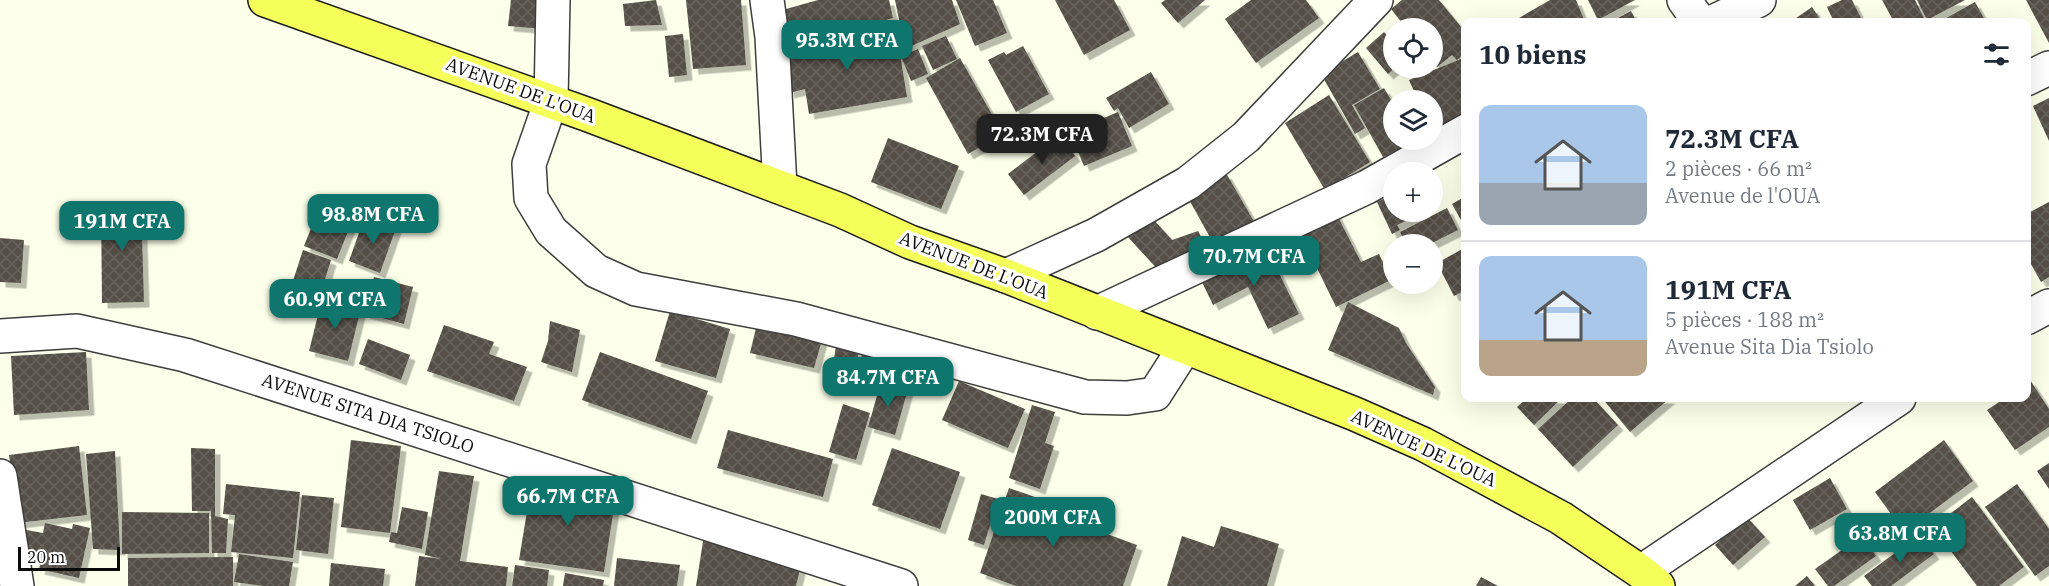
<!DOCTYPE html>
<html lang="fr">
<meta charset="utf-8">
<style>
body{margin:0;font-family:"IBM Plex Serif",serif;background:#f6f6f7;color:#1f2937;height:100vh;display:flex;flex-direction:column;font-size:22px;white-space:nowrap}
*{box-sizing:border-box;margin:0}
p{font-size:20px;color:#747a83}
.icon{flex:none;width:33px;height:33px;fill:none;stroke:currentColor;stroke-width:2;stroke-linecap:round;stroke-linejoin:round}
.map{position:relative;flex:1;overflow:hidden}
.sheet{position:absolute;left:1461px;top:18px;width:570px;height:384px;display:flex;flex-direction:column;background:#fff;border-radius:12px;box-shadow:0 6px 24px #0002}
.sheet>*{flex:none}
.fabs{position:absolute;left:1383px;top:18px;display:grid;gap:12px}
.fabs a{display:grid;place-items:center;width:60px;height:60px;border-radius:50%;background:#fff;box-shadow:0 6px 24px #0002;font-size:30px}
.scale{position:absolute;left:18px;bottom:15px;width:102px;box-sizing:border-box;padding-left:6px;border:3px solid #0b0b0b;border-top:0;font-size:16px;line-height:21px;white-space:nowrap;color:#0b0b0b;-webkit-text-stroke:4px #fff;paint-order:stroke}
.price{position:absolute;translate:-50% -51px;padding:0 14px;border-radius:12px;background:#0f766e;color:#fff;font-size:20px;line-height:39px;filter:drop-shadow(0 2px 3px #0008)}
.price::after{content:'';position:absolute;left:50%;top:36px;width:18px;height:14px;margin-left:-9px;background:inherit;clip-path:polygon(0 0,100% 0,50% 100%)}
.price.current{background:#222;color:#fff}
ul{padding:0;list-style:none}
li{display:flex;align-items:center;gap:18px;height:150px;padding:0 18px}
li+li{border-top:2px solid #e0e1e3}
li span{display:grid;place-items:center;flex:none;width:168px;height:120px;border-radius:12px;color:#555}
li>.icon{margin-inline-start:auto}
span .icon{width:72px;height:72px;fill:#fffc;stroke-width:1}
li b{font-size:26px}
h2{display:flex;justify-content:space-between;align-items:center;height:72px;padding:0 18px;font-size:26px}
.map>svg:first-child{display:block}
</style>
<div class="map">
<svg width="2049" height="586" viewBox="0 0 2049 586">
<defs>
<pattern id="building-cross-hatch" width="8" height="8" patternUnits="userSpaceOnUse" patternTransform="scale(1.5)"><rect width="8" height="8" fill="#545047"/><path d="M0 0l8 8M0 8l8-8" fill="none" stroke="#68645d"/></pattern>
<filter id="shadow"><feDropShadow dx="5.5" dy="5.5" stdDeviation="0" flood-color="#0004"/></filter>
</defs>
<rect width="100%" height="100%" fill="#fcffe9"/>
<g fill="url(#building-cross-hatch)" filter="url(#shadow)">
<polygon points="511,0 547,0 544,29 508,26"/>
<polygon points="656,0 662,25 625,26 623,4"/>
<polygon points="686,0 741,0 746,65 693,69"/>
<polygon points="818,0 889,0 893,18 789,47 779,11"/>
<polygon points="895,0 952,0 960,24 905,49"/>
<polygon points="956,0 993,0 1007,33 975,46"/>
<polygon points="1055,0 1114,0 1130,30 1084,55"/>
<polygon points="1165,0 1205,0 1178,23 1161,3"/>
<polygon points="1251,0 1306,0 1319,18 1256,63 1225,19"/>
<polygon points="1402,0 1439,0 1466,33 1466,52 1457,60 1452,55 1437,67 1432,61 1432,28 1406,28 1391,9"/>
<polygon points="1550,0 1576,0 1585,22 1512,22"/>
<polygon points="1588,0 1635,0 1598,20"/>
<polygon points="1842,0 1852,0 1863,22 1834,22 1827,7"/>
<polygon points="1882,0 1915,0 1925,20 1921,22 1894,22"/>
<polygon points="1917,0 1965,0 1927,20"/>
<polygon points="2026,0 2049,0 2049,43"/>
<polygon points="1975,2 1986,22 1939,22"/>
<polygon points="1812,7 1822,22 1794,22 1792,21"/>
<polygon points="1631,11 1637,22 1610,22"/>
<polygon points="896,29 907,97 809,114 805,89 789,93 781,49"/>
<polygon points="1384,32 1394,43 1394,69 1388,74 1366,48"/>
<polygon points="683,34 687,75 669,77 665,36"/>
<polygon points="946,36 957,59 933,70 922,46"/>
<polygon points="1023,46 1049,94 1016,112 988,60 1004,52 1006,55"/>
<polygon points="918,49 928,74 911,81 901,56"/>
<polygon points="1358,52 1380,89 1352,105 1365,128 1355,134 1321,74"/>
<polygon points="960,58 1003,134 968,154 926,78"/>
<polygon points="1461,59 1466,71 1466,115 1432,129 1432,100 1418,100 1409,80"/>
<polygon points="1151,72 1169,104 1129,128 1118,108 1114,111 1106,98"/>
<polygon points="1384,88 1394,105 1394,140 1415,140 1383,157 1354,105"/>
<polygon points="1329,95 1370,162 1325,190 1285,123"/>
<polygon points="2049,98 2049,141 2033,106"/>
<polygon points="1118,112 1132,146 1084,166 1070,132"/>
<polygon points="1059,135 1075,156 1024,195 1008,174"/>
<polygon points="888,138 959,166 941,209 871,182"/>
<polygon points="1226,173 1256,225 1216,248 1187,196"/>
<polygon points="1394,194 1394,212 1414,212 1416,216 1397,225 1400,230 1392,234 1377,202"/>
<polygon points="1466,196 1466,229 1452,204"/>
<polygon points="141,201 144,302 102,303 101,202"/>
<polygon points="322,201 355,214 337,259 304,246"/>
<polygon points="2049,202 2049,277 2041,282 2026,255 2026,205 2030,212"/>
<polygon points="1447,208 1458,230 1430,244 1406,244 1400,232"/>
<polygon points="1334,209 1361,262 1379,254 1391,280 1336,307 1297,227"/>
<polygon points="365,216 396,228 380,273 349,261"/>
<polygon points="1154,220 1172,240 1198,231 1208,250 1161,273 1127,236"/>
<polygon points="0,238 24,240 21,283 0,282"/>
<polygon points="1266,247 1299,314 1268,329 1248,287 1213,305 1201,280"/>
<polygon points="1466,247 1466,290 1454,296 1437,263"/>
<polygon points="303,250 331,260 318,302 289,293"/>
<polygon points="374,277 413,287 404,324 364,313"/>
<polygon points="322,299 361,308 348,361 309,351"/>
<polygon points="1348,302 1399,328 1406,343 1435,387 1433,395 1328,350"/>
<polygon points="670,311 730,329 716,378 655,361"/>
<polygon points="550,321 580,330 572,372 541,362 548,341"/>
<polygon points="757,324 822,340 814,368 750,353"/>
<polygon points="444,325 494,342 489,354 527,367 514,401 427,371"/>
<polygon points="368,339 410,355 401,380 359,364"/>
<polygon points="836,346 859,350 856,368 833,365"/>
<polygon points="86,352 89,410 14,415 11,356"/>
<polygon points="600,352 708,391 691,439 582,400"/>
<polygon points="863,353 887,363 876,391 851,381"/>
<polygon points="2030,380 2049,409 2049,427 2015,450 1987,410 2005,398 2026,398 2026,382"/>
<polygon points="959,381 1025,409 1008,448 942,420"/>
<polygon points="881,382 908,389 895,435 868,427"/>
<polygon points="1527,398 1562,398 1534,425 1517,407"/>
<polygon points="1572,398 1593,398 1618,425 1573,467 1538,429"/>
<polygon points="1602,398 1670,398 1630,432"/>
<polygon points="843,404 870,413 856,460 829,452"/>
<polygon points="1032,405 1055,412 1045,443 1054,446 1040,489 1009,478"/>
<polygon points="728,430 833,459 823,497 717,468"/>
<polygon points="351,440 401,446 390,533 341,527"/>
<polygon points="1944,440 1973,481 1904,532 1875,492"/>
<polygon points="79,446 87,515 17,523 9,455"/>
<polygon points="191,448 215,449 215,516 228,519 226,553 212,553 211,511 192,511"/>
<polygon points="892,448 960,472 940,529 872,505"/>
<polygon points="115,451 120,550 93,549 86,454"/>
<polygon points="2049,463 2049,489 2037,471"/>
<polygon points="439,471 474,476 460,561 508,567 506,586 415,586 419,556 442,559 425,555"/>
<polygon points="1830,478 1847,509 1810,530 1793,500"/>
<polygon points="532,481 616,495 604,572 519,560"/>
<polygon points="226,484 300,492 293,558 231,552 235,515 223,514"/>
<polygon points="2017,484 2049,529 2049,566 2035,576 1985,507"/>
<polygon points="1009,488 1081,513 1077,523 1137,545 1123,586 1016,586 980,573"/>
<polygon points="981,494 998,499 984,545 968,540"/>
<polygon points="302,495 334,498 328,554 296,550"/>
<polygon points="1972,497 2024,567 1999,586 1977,586 1933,527"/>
<polygon points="402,507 428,512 422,549 389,542 391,532 397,533"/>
<polygon points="122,512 209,513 209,553 122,554"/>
<polygon points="1746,516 1765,537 1733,565 1715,545"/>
<polygon points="45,523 72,529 73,524 90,528 79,578 39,569 43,555 17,549 21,529 43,533"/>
<polygon points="1221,526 1279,544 1267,586 1167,586 1182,536 1214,547"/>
<polygon points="704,535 801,565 796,586 696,586"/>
<polygon points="1919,535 1934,554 1891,586 1872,586 1864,576"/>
<polygon points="1862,536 1876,556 1834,586 1828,586 1815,569"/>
<polygon points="239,554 293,562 289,586 263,586 234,582"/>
<polygon points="233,557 233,586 128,586 128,558"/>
<polygon points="617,558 680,565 677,586 614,586"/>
<polygon points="331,563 385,569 383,586 329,586"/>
<polygon points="515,565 549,570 547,586 512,586"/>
<polygon points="565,573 604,580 603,586 563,586"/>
<polygon points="1807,576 1815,586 1795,586"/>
<polygon points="1481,577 1498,586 1476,586"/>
</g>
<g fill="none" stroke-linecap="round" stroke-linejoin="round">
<g stroke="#3e3e3e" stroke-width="36">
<g id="minor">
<polyline points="553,0 551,101 529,164 531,198 551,231 596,271 636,289 796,319 1085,397 1127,398 1155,394 1185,347"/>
<polyline points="767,0 772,37 780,187"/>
<polyline points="1684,0 1700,22"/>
<polyline points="1713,22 1759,0"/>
<polyline points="2026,79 2049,68"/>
<polyline points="1006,276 1096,235 1188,183 1246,137 1376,0"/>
<polyline points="1097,313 1367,187 1466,131"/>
<polyline points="2026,318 2049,306"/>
<polyline points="0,336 77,331 185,355 901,586"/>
<polyline points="0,476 17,586"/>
<polyline points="1641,572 1899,398"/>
</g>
</g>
<g stroke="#1c1c1c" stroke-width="36">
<polyline id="major" points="265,0 586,114 840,210 910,242 1006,276 1355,414 1423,444 1561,518 1641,572 1658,586"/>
</g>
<use href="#minor" stroke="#fff" stroke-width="33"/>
<use href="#major" stroke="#f4ff59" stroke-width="33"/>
</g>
<g text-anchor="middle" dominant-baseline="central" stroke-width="6" stroke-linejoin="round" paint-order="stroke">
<g font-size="18" fill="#0b0b0b" stroke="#fff">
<text transform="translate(521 90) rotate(20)">AVENUE DE L'OUA</text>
<text transform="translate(974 265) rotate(21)">AVENUE DE L'OUA</text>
<text transform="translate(368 413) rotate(18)">AVENUE SITA DIA TSIOLO</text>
<text transform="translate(1424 448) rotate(25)">AVENUE DE L'OUA</text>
</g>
</g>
</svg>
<div class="fabs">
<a><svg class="icon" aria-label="locate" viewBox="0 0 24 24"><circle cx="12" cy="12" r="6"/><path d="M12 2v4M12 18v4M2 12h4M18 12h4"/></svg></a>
<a><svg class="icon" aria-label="layers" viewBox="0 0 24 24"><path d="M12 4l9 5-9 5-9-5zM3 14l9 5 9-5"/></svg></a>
<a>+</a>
<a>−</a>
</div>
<div class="scale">20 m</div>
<b class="price" style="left:847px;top:71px">95.3M CFA</b>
<b class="price current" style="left:1042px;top:165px">72.3M CFA</b>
<b class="price" style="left:373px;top:245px">98.8M CFA</b>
<b class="price" style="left:122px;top:252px">191M CFA</b>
<b class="price" style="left:1254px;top:287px">70.7M CFA</b>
<b class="price" style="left:335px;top:330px">60.9M CFA</b>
<b class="price" style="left:888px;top:408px">84.7M CFA</b>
<b class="price" style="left:568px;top:527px">66.7M CFA</b>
<b class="price" style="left:1053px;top:548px">200M CFA</b>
<b class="price" style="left:1900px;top:564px">63.8M CFA</b>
<section class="sheet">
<h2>10 biens<svg class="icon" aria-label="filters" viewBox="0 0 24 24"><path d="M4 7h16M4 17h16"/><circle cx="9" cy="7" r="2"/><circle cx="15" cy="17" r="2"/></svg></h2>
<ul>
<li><span style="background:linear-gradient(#a9c7e8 65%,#9aa5b1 0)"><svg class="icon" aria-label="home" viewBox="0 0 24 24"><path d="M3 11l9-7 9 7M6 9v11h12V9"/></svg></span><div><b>72.3M CFA</b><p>2 pièces · 66 m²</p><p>Avenue de l'OUA</p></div></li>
<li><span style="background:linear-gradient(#a9c7e8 70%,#b9a48a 0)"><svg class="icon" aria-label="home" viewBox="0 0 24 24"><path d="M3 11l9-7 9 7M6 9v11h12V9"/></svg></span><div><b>191M CFA</b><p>5 pièces · 188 m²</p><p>Avenue Sita Dia Tsiolo</p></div></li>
</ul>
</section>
</div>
